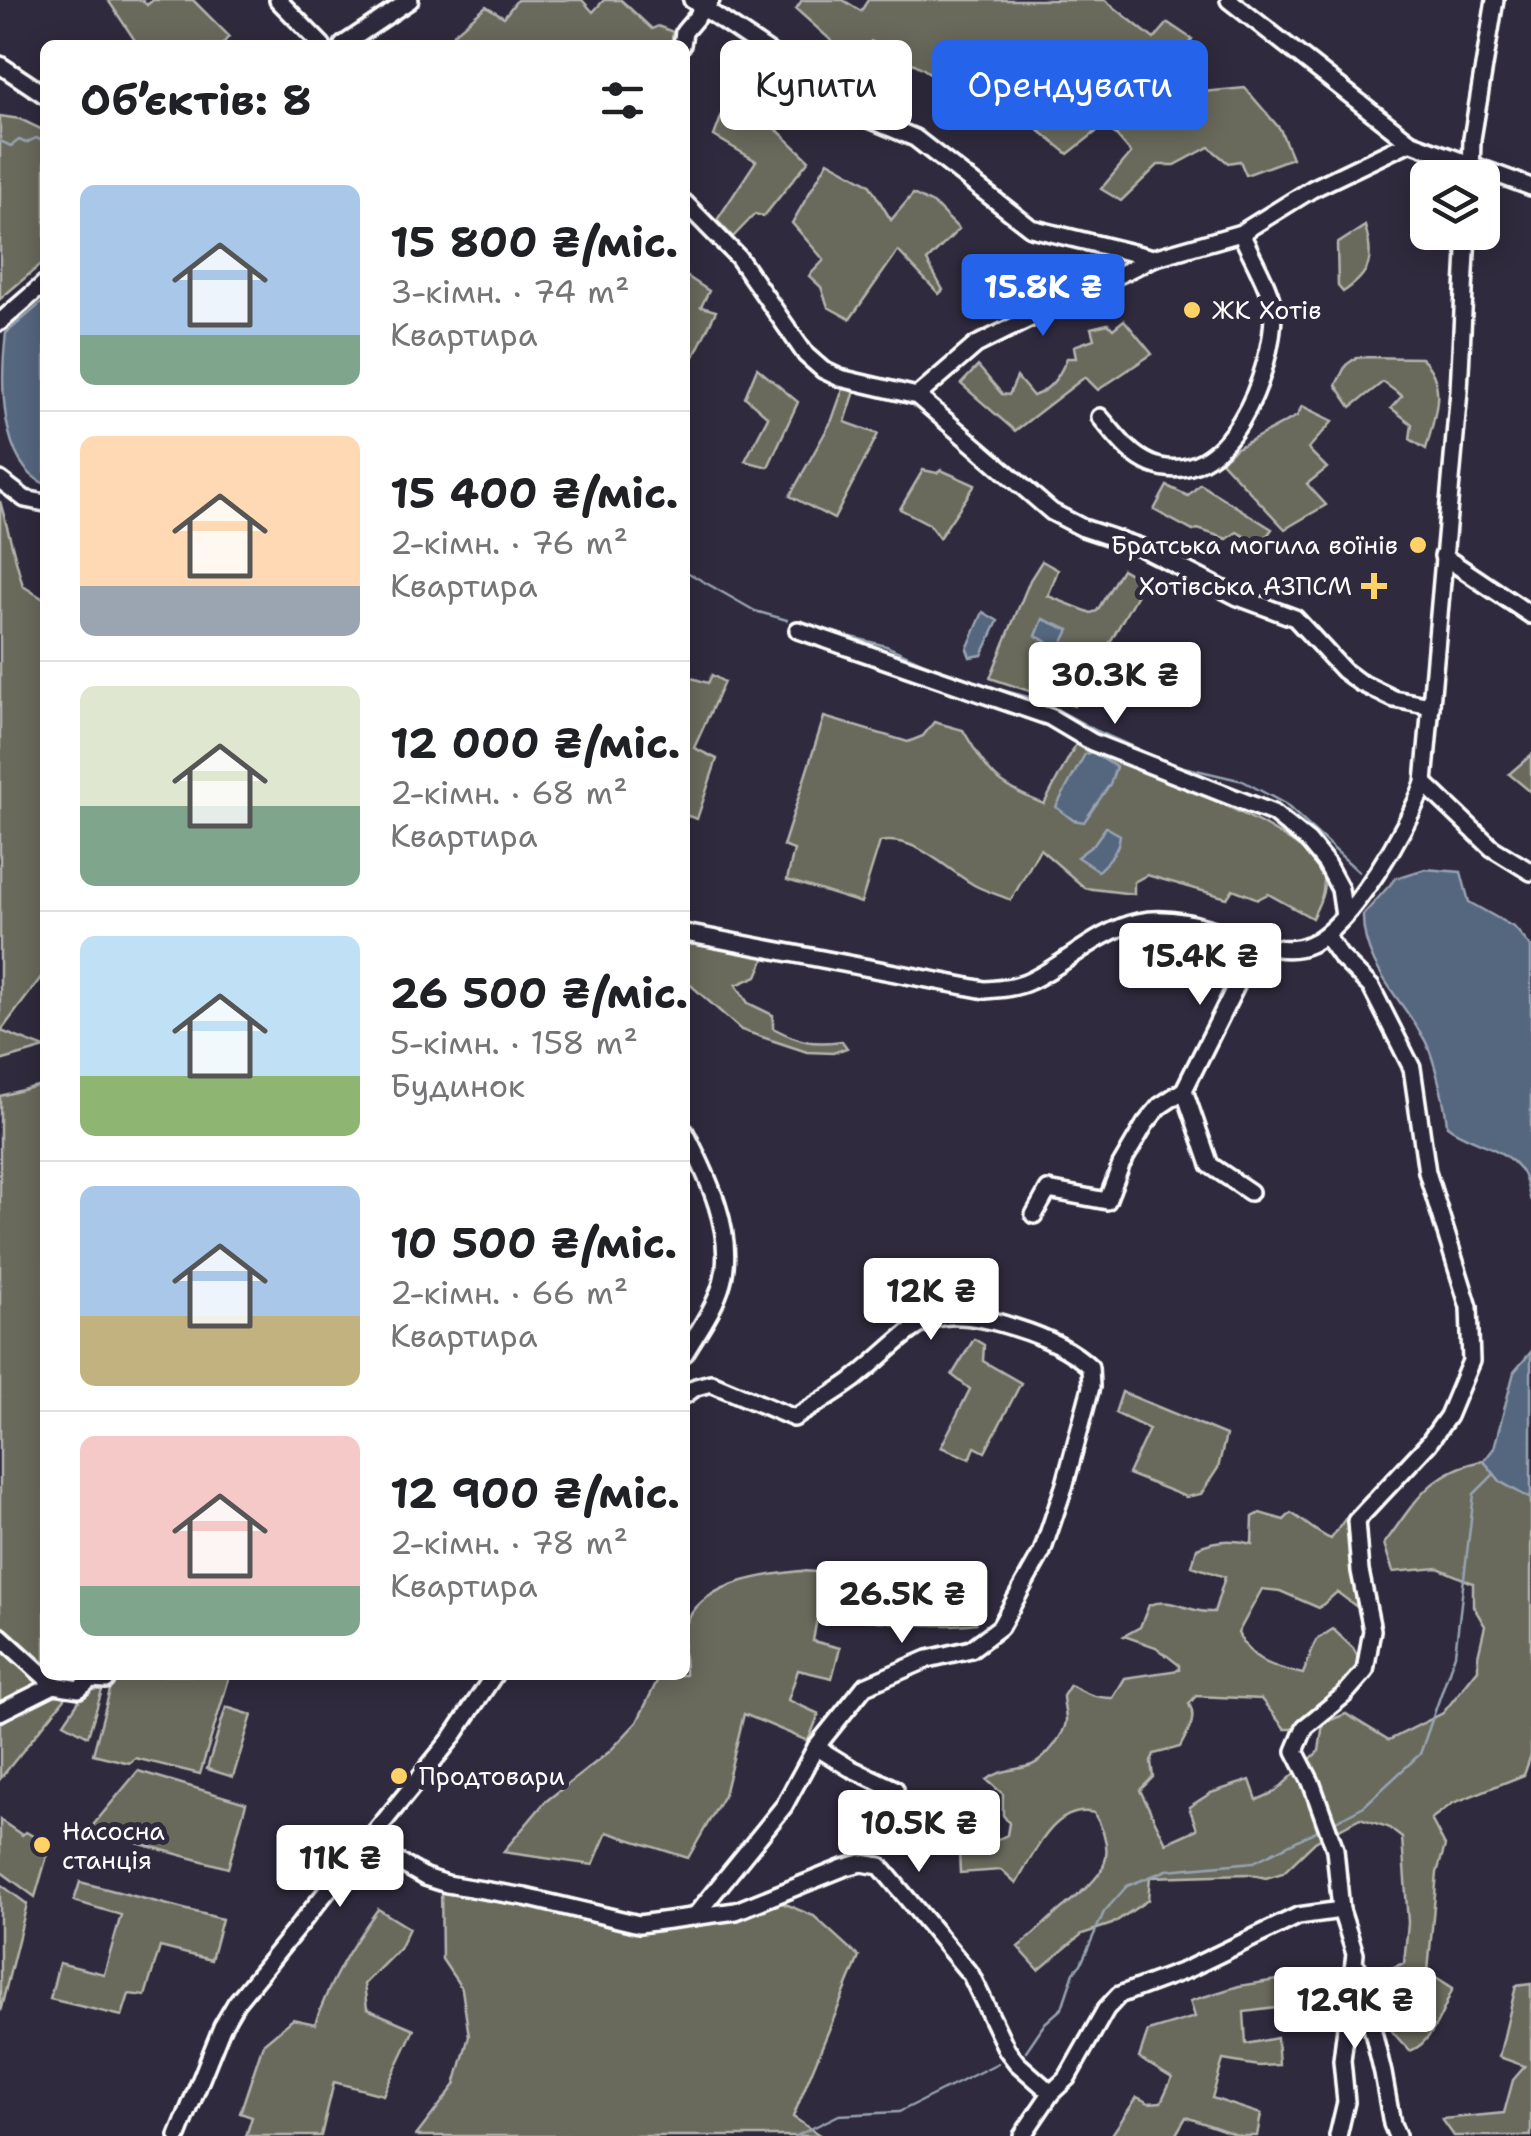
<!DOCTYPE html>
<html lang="uk">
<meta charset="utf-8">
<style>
body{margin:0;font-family:"Shantell Sans",sans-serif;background:#f6f6f6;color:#202124;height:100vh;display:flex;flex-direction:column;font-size:38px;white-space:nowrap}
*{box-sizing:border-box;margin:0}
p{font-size:32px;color:#757577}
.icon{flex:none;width:55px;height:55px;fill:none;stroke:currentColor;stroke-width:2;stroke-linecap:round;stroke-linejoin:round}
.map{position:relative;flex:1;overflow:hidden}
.drawer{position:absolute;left:40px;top:40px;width:650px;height:1640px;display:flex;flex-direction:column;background:#fff;border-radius:15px;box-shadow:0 5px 25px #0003}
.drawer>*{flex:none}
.top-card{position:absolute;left:720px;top:40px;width:660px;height:90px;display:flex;gap:20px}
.buttons{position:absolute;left:1410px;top:160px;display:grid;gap:20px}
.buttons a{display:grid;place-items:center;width:90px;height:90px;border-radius:15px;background:#fff;box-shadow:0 5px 25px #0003;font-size:50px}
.price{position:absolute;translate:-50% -85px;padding:0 22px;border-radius:10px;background:#fff;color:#222;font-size:32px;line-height:65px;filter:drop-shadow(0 2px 5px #0008)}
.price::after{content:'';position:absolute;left:50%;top:60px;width:30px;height:22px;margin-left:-15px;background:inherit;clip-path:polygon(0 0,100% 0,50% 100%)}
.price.selected{background:#2563eb;color:#fff}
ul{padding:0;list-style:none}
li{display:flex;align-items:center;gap:30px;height:250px;padding:0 40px}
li+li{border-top:2px solid #e0e0e0}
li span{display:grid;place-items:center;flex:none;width:280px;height:200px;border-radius:15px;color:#555}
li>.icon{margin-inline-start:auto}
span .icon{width:120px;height:120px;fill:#fffc;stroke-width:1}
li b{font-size:42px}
h2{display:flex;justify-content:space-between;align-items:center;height:120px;padding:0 40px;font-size:42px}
.pill{padding:0 35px;border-radius:15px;background:#fff;box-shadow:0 5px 25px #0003;font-size:35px;line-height:90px}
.pill.selected{background:#2563eb;color:#fff}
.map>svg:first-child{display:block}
</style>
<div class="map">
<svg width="1531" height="2136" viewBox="0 0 1531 2136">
<rect width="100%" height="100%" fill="#2f2a3d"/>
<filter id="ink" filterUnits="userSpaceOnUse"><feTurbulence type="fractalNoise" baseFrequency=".01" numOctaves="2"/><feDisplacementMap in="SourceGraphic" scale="20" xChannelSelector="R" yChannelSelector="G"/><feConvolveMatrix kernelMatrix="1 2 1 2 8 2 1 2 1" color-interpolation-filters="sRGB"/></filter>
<g filter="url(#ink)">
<g fill="#696b5c" stroke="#b4b5ae" stroke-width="2.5">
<polygon points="108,0 142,0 147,5 153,0 193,0 229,36 222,45 138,45"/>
<polygon points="517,0 582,0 593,12 604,0 621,0 652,29 658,26 673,32 671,45 452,45 453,34 486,6 504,17"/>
<polygon points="802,0 843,0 861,11 868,0 1105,0 1154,39 1168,23 1192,39 1177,61 1202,92 1245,88 1280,129 1292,158 1246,175 1240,161 1228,163 1209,147 1175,165 1158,165 1121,201 1101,189 1131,153 1106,124 1068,154 1037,129 1019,101 1003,118 988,113 922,68 871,41 862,54 835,44 796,9"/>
<polygon points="735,80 784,106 773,126 809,160 764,216 755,214 733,237 717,220 756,161 714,136"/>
<polygon points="0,116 20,119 45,131 45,261 0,299"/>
<polygon points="828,161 869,184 891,220 913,194 935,205 959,229 927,261 943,290 939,294 898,251 850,319 828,307 821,287 809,276 824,260 792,223"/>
<path d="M1365,226C1374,258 1372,273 1343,292L1338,286L1337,244Z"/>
<polygon points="685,275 709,291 701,307 716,311 685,375"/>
<path d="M1124,320L1152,354L1098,390L1085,377L1015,431L961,384L978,366L1002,394L1009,395L1017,377L1033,396C1051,390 1060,375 1067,358H1076L1074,346L1094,339L1091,328L1108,324L1113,329Z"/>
<path d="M1357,357L1421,358C1449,383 1434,418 1426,449L1410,439L1412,424L1391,408L1402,396L1383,382L1351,407L1336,385L1346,365Z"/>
<polygon points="757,368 798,402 768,467 745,461 768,417 745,397"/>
<polygon points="844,386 855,391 845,422 878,434 834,519 790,496 832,420"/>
<polygon points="1302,406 1333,421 1308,449 1327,468 1307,484 1326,505 1285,529 1221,461 1235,449 1297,416"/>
<polygon points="923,470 937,473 941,470 975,485 939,538 929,524 900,509"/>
<polygon points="1200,484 1272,529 1260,545 1237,532 1227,539 1198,529 1193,531 1154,510 1167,486 1188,496"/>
<polygon points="0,501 23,586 45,600 45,972 1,1031 45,1048 0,1061"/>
<polygon points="1042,561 1058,570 1048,596 1091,613 1097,611 1122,569 1144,582 1074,706 990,678 1030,580"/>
<polygon points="712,675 724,682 694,748 717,759 697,819 685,815 685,676 708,683"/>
<path d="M824,717L908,742L923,736L934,722L963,730C990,775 994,784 1044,804L1076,744C1125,763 1296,826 1319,867C1329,886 1321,900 1312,918L1268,894L1258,899L1233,889L1227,898L1147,875L1134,882V894L1085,888L1040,849L1011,900C999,895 985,891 974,885C946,869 915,835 880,842L861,903L787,880L794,850L783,846Z"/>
<polygon points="1531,755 1531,792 1509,774"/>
<path d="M685,944L727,947L766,955L757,976L736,985L748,1003L773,1015V1028C800,1042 812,1045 842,1041L847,1048L833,1053L807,1052L741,1030L685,980Z"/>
<polygon points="45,1084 45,1668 0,1626 0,1096"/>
<polygon points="974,1339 984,1345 983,1361 1021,1383 985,1452 975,1447 970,1459 941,1447 970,1389 952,1375"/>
<polygon points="1122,1392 1226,1435 1218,1468 1201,1494 1186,1497 1128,1474 1149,1429 1115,1413"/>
<path d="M1484,1461L1501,1482L1531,1499V1755L1524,1775L1453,1803L1431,1819L1445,1846L1437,1873L1428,1972L1453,1988C1444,2008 1432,2044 1410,2051C1385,2026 1375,2011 1373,1975L1404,1963L1408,1923L1402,1838L1388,1827L1360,1818L1315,1842L1283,1873L1266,1878L1248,1874L1150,1877L1148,1900L1112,1924L1082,1934L1039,1970L1018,1947C1033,1935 1046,1922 1060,1910C1096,1880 1124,1864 1094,1813C1054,1803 1033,1856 1016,1884L1001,1870L960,1873L959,1850C974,1843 991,1844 1007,1835L1009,1823L1003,1815V1794L987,1780C1002,1768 1016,1771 1032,1765C1045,1760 1065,1734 1066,1721C1066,1713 1063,1704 1063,1696L1070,1685C1085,1693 1094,1698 1113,1698L1125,1678L1179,1670V1665L1156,1647L1124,1636L1140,1627L1149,1605C1171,1596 1191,1614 1214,1612L1225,1577L1192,1566L1197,1548C1214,1540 1234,1539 1252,1544L1253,1517L1260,1513L1284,1520L1291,1513C1306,1522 1316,1533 1331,1539L1345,1519L1349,1518L1357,1607L1337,1592L1319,1608L1280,1591L1262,1589L1238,1633C1250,1661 1275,1668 1303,1674L1316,1640L1333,1629L1353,1648L1360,1661C1350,1691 1315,1710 1292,1729H1285L1261,1699L1196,1696L1189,1704C1198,1719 1187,1733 1180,1747L1154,1754L1151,1762L1153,1777L1140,1790L1166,1843L1197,1829L1189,1807L1211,1793L1250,1780L1257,1800L1275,1792L1319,1751L1323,1723L1346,1714L1389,1740L1443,1713L1478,1669V1656L1485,1626L1473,1606V1583L1438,1568L1393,1572L1384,1544C1414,1504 1430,1470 1484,1461Z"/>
<path d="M800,1571C849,1573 946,1580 976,1623C925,1630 870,1617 817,1618L813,1641L840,1648L832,1678L798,1670L788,1700L819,1714L808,1741L744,1714L724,1795L688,1858L607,1832L593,1865L503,1852L545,1802L609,1752L637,1722L660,1675H685C685,1661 681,1640 685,1627C699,1583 762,1575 800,1571Z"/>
<polygon points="0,1645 42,1684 0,1705"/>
<polygon points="114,1675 230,1675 200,1774 135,1758 129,1763 93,1754"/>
<polygon points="90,1684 103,1687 88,1736 64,1723"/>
<polygon points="52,1690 70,1692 0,1779 0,1724"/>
<polygon points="226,1707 252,1715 233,1777 207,1769"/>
<polygon points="138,1771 246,1803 228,1868 89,1830"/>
<polygon points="0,1820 22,1835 26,1832 50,1846 35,1897 0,1871"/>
<polygon points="80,1882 222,1919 211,1960 160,1947 145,1996 129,1994 122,2016 50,1999 59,1963 104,1974 121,1915 74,1901"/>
<polygon points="0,1884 27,1904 0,2012"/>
<polygon points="441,1884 647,1928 770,1898 814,1916 859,1957 793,2117 821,2136 416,2136 455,2085 469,2036 462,1989 442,1959"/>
<path d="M378,1909L409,1928L399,1949L364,1984L367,2009L414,2029L383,2095L334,2082L321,2136H246L252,2117L240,2113L263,2044L293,2019L315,2024C329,1982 352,1944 378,1909Z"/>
<polygon points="1328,1972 1340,2000 1244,2012 1246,2044 1277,2038 1279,2065 1259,2066 1223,2060 1212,2098 1261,2114 1257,2136 1240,2136 1186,2117 1175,2136 1111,2136 1137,2097 1149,2103 1161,2102 1172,2078 1139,2058 1148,2031 1195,2017 1190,2001 1239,1986"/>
<polygon points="1531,1984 1531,2136 1454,2136 1442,2119 1504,2113 1513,2080 1525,2066 1499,2057 1516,1986"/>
</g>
<g fill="#54667f" stroke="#98a3b2" stroke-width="2.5">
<path d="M45,300V484C0,464 0,383 6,333Z"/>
<polygon points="983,612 998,621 982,655 970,657 967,649"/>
<polygon points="1043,619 1069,630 1060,648 1036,636"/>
<polygon points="1092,752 1116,767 1110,784 1084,822 1073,820 1056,807 1085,754"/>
<path d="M1106,827L1120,835C1118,852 1110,859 1098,871L1077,857L1093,845Z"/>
<path d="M1425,869L1461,872L1469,902L1515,928L1531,947V1201C1528,1192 1527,1178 1521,1171C1504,1146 1469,1143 1447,1126C1446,1107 1433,1052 1423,1037C1400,997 1362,963 1363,915L1396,878Z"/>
<polygon points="1531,1352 1531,1499 1501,1482 1484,1461 1494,1448 1514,1372"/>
</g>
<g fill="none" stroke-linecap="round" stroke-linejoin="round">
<g stroke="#98a3b2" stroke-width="2.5">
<polyline points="0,141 11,146 19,140 26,143 36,138 45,142"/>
<polyline points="685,571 755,611 787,620"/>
<polyline points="817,628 886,646 946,673"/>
<polyline points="967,681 1040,700 1097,731 1171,764 1243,781 1285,804 1359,872"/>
<polyline points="1334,1822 1364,1806 1420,1754 1455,1654 1474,1494 1494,1474"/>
<polyline points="1026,2051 1045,2023 1062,2008 1074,1972 1081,1964 1104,1912 1127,1886 1167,1870 1254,1862 1322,1828"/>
<polyline points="796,2136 839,2115 899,2112 998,2063"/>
</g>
<g stroke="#fff" stroke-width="22">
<g id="minor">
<polyline points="278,0 322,45"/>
<polyline points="692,0 867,118 915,138 1031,228 1153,258 1241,233 1312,189 1410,142"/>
<polyline points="1229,0 1410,142 1531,187"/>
<polyline points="343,45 410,0"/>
<polyline points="682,45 684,32 711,0"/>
<polyline points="0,65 45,95"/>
<polyline points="1471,174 1472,139 1495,0"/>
<polyline points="685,203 738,257 806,355 823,370 840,378 917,396 1052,512 1083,528 1140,547 1238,597 1295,618 1343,670 1359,682 1394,699 1431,706"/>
<polyline points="0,322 45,283"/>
<polyline points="917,396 976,345 1153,258"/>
<path d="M1100,417C1115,434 1129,455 1151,464C1228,494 1274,369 1273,311C1273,292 1249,252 1241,233"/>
<polyline points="0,480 25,499 45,503"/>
<polyline points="1443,556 1531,615"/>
<polyline points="798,630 1050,717 1092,742 1273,813 1308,841 1326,863 1340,889 1344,916"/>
<polyline points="1424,783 1492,848 1531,872"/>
<path d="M685,933L985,990C1000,989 1016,988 1030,981C1066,964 1098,931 1138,922C1178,913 1219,933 1258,944C1275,949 1294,952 1310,944C1351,927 1409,825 1424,783L1459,391L1467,232"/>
<polyline points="1326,936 1340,956 1371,987 1412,1068 1427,1172 1469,1307 1471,1361 1448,1416 1428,1444 1356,1521 1360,1571 1372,1630 1365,1671 1344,1695 1305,1727 1295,1751 1311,1782 1335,1849 1341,1910 1355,1954 1342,2060 1346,2102 1338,2136"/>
<polyline points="1184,1090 1210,1165 1250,1192"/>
<path d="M685,1132C707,1175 736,1233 722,1283C715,1308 698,1331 685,1353"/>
<polyline points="1034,1215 1048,1190 1107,1201 1121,1165 1145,1124 1160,1106 1184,1090 1257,944"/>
<path d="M685,1395L696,1387L711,1383L794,1418C813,1406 834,1394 853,1380C919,1328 922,1297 1016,1328C1042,1336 1070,1348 1090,1367L1091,1387L1065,1484L1042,1552L1000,1627L971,1649L928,1659L865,1686L816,1747L784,1806L694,1917"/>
<polyline points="0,1636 54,1685 79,1689 91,1679 106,1680 108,1675"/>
<polyline points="0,1712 54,1685"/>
<polyline points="816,1747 850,1768 895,1789"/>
<polyline points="365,1843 425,1877 447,1884 525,1897 639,1924 736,1911 843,1868 861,1863 880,1866 971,1975 1007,2050 1017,2063 1051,2093"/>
<polyline points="1358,1968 1383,2073 1392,2124 1397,2136"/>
<polyline points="178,2136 222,2027 236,2003 451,1739 494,1675"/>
<polyline points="1022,2136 1051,2093 1067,2078 1106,2009 1119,1995 1186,1970 1298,1916 1341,1910"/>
</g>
</g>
<use href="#minor" stroke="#2f2a3d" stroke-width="15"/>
</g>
</g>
<g fill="#ffd166" stroke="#2f2a3d" stroke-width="4">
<circle cx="1192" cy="310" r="10"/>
<circle cx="1418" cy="545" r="10"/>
<path d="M1369 571h10v10h10v10h-10v10h-10v-10h-10v-10h10z"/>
<circle cx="399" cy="1776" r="10"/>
<circle cx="42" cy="1845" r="10"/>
</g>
<g text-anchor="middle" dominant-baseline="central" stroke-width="10" stroke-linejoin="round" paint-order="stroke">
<g font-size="25" fill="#fff" stroke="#2f2a3d" text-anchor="start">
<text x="1212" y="310">ЖК Хотів</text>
<text x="1398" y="545" text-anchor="end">Братська могила воїнів</text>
<text x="1352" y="586" text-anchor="end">Хотівська АЗПСМ</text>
<text x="419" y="1776">Продтовари</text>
<text x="62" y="1831">Насосна<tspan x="62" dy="29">станція</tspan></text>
</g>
</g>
</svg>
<div class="buttons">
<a><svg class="icon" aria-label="layers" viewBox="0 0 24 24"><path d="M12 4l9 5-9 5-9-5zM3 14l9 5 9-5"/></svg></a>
</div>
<b class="price selected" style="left:1043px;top:339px">15.8K ₴</b>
<b class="price" style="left:1115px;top:727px">30.3K ₴</b>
<b class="price" style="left:1200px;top:1008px">15.4K ₴</b>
<b class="price" style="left:931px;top:1343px">12K ₴</b>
<b class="price" style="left:902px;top:1646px">26.5K ₴</b>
<b class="price" style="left:919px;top:1875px">10.5K ₴</b>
<b class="price" style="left:340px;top:1910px">11K ₴</b>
<b class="price" style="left:1355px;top:2052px">12.9K ₴</b>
<div class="top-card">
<a class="pill">Купити</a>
<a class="pill selected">Орендувати</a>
</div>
<section class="drawer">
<h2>Об’єктів: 8<svg class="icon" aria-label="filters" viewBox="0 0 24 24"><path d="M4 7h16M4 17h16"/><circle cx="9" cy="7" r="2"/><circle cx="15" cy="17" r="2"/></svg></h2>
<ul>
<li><span style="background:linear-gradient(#a9c7e8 75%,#7fa58c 0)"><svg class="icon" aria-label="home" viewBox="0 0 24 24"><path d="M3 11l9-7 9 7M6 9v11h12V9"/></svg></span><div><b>15 800 ₴/міс.</b><p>3-кімн. · 74 m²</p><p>Квартира</p></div></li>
<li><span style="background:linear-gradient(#ffd9b3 75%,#9aa5b1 0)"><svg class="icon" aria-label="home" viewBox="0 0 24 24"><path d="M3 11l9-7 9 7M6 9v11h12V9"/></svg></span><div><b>15 400 ₴/міс.</b><p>2-кімн. · 76 m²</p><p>Квартира</p></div></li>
<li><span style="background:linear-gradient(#dfe7d0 60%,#7fa58c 0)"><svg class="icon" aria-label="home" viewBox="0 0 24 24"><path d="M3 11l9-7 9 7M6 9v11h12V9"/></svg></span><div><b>12 000 ₴/міс.</b><p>2-кімн. · 68 m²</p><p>Квартира</p></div></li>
<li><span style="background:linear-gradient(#bfe0f5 70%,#8fb573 0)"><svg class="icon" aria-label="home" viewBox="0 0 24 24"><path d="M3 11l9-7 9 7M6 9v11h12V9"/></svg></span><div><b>26 500 ₴/міс.</b><p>5-кімн. · 158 m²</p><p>Будинок</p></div></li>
<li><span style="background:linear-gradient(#a9c7e8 65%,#c2b280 0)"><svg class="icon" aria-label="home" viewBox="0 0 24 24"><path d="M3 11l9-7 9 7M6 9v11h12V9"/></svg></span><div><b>10 500 ₴/міс.</b><p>2-кімн. · 66 m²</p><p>Квартира</p></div></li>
<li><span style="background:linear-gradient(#f6c9c9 75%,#7fa58c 0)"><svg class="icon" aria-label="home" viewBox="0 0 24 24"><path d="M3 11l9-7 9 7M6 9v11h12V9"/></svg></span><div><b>12 900 ₴/міс.</b><p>2-кімн. · 78 m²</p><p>Квартира</p></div></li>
</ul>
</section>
</div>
